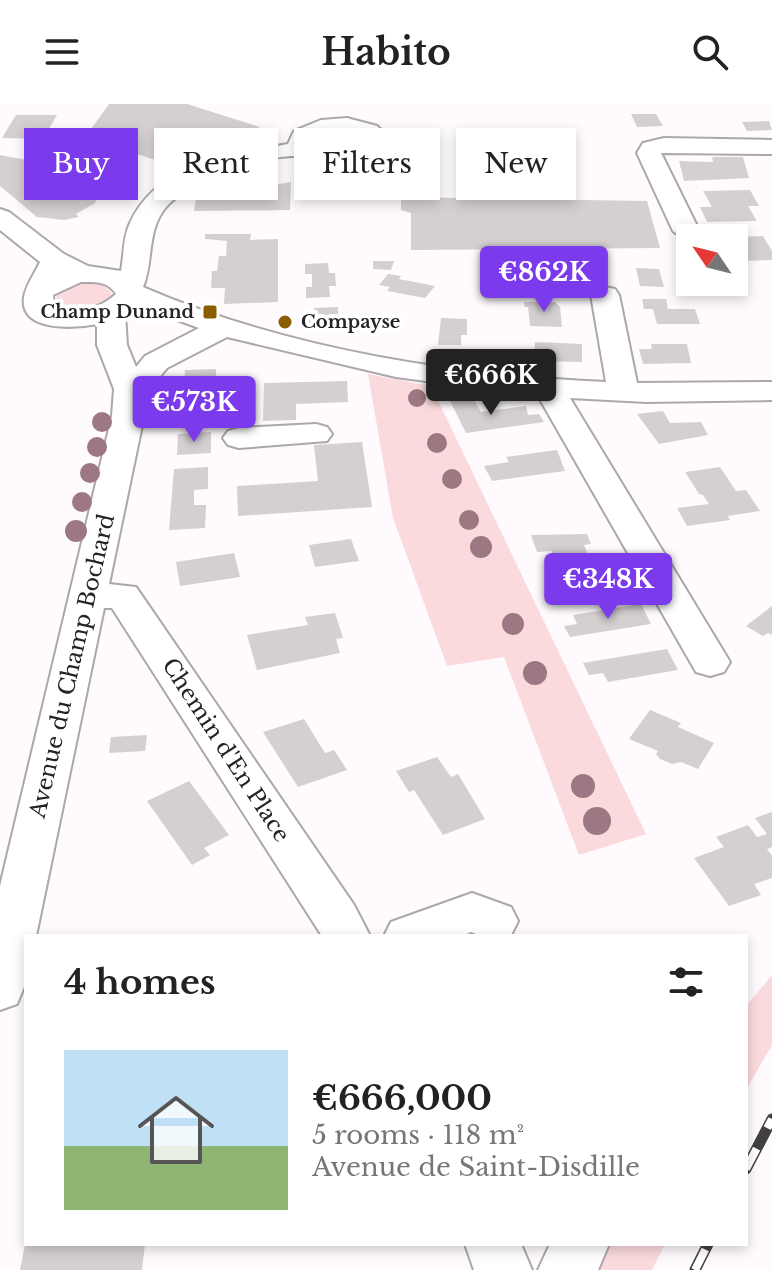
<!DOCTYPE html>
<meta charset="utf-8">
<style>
body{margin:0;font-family:"Libre Baskerville",serif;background:#f6f6f6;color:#222;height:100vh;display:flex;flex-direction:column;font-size:30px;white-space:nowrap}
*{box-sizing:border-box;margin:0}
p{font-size:26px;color:#767676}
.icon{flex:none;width:44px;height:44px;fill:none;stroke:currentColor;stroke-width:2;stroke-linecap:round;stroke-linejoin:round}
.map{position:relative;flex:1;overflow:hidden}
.sheet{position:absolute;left:24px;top:830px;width:724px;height:312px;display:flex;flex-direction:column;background:#fff;border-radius:0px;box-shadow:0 4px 12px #0003}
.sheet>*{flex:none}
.hud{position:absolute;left:24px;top:24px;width:724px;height:72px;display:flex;gap:16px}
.needle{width:52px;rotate:305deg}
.fabs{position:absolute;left:676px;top:120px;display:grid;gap:16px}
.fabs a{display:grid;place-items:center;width:72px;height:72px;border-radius:0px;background:#fff;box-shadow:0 4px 12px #0003;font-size:40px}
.price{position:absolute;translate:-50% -68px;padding:0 18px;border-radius:8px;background:#7c3aed;color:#fff;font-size:26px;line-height:52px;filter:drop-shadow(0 2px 4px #0008)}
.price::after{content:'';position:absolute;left:50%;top:48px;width:24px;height:18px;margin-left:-12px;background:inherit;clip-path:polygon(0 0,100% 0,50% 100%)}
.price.selected{background:#222;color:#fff}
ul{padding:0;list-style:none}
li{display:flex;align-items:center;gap:24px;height:200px;padding:0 40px}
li+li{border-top:2px solid #e0e0e0}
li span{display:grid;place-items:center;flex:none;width:224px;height:160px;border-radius:0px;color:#555}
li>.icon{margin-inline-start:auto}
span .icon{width:96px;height:96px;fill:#fffc;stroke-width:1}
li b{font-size:34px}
h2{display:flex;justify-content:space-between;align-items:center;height:96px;padding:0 40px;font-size:34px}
.pill{padding:0 28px;border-radius:0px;background:#fff;box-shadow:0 4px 12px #0003;font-size:28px;line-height:72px}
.pill.selected{background:#7c3aed;color:#fff}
header{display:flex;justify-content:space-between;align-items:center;height:104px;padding:0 40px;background:#fff;font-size:36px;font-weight:800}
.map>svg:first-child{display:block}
</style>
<header><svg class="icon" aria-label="menu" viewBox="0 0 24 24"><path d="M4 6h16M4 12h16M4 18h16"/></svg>Habito<svg class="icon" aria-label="search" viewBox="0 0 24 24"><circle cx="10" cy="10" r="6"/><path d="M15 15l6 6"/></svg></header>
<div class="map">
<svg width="772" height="1166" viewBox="0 0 772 1166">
<rect width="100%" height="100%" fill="#fefafe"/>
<g fill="#fbdadd">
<path d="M350,27L363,32L365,37C350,52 330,49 313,39L326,28Z"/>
<path d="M80,179L102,181L111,188V193C98,207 76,209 59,200L56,194L58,189Z"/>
<polygon points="368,270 431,282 646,730 579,751 504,553 447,562 393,414"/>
<polygon points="772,871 772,941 746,986 746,902"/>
<polygon points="608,1140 665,1140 652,1166 595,1166"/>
</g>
<g fill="#d5cfd1">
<polygon points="109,0 187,0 260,23 226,41 211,36 164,59 137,50 105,65 71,53"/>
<polygon points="631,10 656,10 663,22 637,23"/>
<polygon points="16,11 57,11 43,35 2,34"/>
<polygon points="769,17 772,26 747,27 742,18"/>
<polygon points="0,51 54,61 59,64 68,61 96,71 78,79 97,93 95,99 76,110 79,113 64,116 37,113 0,82"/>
<polygon points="712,53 743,53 749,74 684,77 679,57 713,58"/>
<polygon points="291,78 290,106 194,107 196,95"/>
<polygon points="750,86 759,102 748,102 757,117 707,118 700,103 712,103 703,87"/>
<polygon points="401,93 647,97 660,144 411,146 411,109 401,106"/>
<polygon points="205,130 251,130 250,136 278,135 278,198 224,200 225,184 211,184 212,167 217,167 219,152 226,152 227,137 205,135"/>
<polygon points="763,132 772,147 772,156 743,157 746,163 734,163 734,133"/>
<polygon points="373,157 394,157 391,166 373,165"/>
<polygon points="328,159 329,169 335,169 336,182 329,182 330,193 306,194 306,183 312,183 312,170 305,170 305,160"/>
<polygon points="564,161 575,161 577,171 565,170 566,178 527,176 526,169 537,169 536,164 564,164"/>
<polygon points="636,164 659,165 664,183 640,182"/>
<polygon points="388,170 401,172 399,175 435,182 425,194 387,187 390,183 379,181"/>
<polygon points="642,195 666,195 668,205 695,205 700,220 657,220 653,205 644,205"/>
<polygon points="524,198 555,198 560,203 562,223 530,222 528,203 525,203"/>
<polygon points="338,203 338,210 331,210 332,222 307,223 307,211 314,211 314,204"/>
<polygon points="441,214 467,215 467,231 461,231 461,241 438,241"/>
<polygon points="535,238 582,240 582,258 534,257"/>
<polygon points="651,240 687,240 691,259 643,260 639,245 652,245"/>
<polygon points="216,265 216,283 184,284 185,266"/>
<polygon points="347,277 348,298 296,300 296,316 263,317 264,279"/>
<polygon points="473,294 481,308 526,302 528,311 539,310 544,318 466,329 450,297"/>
<polygon points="214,296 214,315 181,317 182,297"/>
<polygon points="663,307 670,319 701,318 708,331 659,340 637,310"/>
<polygon points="211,328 211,349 177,351 178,330"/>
<polygon points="362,338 372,403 238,412 237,382 318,377 314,341"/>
<polygon points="557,346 565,367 492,377 484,362 509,358 506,353"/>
<polygon points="208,363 208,385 194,386 194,401 206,401 205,424 169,426 174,365"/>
<polygon points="720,363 736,387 746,386 760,407 728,412 730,416 687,422 677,404 709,400 703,391 699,390 685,368"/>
<polygon points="587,430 591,440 584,441 588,451 581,458 568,452 553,453 552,447 537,448 531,431"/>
<polygon points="351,435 359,457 315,463 309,441"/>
<polygon points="234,449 240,473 180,482 176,458"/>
<polygon points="641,500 651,520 570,533 564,522 577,520 573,511"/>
<polygon points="772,502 772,531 768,529 763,532 746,522"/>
<polygon points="335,509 343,534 336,535 340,549 257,566 247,531 308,521 305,513"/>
<polygon points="667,545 678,566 608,578 603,569 589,571 583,559"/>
<polygon points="650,606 681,619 678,623 714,639 698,665 681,658 672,660 660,655 656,650 658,647 629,635"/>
<polygon points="304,615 325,649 334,646 347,666 298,683 263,628"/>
<polygon points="147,631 145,647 109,649 111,633"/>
<polygon points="437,653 451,673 458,670 485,715 443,731 414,686 409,688 396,667"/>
<polygon points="189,677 229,731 204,744 210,751 192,761 147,697"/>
<polygon points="772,708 772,743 767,745 772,752 772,774 754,780 761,791 729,802 694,754 724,743 716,733 748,721 757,733 767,730 755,714"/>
<polygon points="25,1140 145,1140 142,1166 20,1166"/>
</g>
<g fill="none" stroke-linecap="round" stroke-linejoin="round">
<g stroke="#aca7ab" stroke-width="4">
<g id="minor">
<path d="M347,14L377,22L389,34C386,58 347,64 327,61C317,59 306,52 297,52C262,51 191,75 167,102C146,125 154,157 143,183C287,245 450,271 606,278L591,191L595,185L605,183L615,185L619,191L637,279L772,278V296L646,298L570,294L730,558L724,568L710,572L696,568L538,292L396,273L227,233L167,264L144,292V312L109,480L136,483L354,801L370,832H322L112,504H104L36,832H26V878L17,900L0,906V782L112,312L114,285L97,241V220C77,224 19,229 24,193C26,181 35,169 40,158L0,126V105L9,108L64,150L88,162L121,167C124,151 123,133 130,119C157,59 231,50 288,40L294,27L321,16ZM346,28L361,32L365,38C348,49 329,50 312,38L326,30ZM81,178C95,178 108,177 116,190C101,204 73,214 54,202L53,191ZM136,201L199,224L145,252L136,263L127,241L125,210Z"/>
<polygon points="664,34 772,36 772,50 661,49 697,122 713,134 690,134 690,139 673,127 637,49 643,39"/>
<polygon points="316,320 327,323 332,330 327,337 239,344 228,341 223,334 228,327 239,324"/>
<polygon points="472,789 511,803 518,817 511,831 481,832 471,828 462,832 384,832 391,818"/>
<polygon points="465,1140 521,1140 532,1166 474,1166"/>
<polygon points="550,1140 609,1140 598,1166 538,1166"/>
</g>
</g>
<use href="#minor" fill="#fff" fill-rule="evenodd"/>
<g stroke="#413f41" stroke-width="11">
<g id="rail">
<polyline points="746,1065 772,1015"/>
<polyline points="695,1166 708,1140"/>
</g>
</g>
<use href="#rail" stroke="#fff" stroke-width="8" stroke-dasharray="23" stroke-linecap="butt"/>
</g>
<g fill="#9d7882">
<circle cx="417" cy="294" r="9"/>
<circle cx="102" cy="318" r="10"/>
<circle cx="437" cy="339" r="10"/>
<circle cx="97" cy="343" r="10"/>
<circle cx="90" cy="369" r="10"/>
<circle cx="452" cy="375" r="10"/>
<circle cx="82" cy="398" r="10"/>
<circle cx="469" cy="416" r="10"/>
<circle cx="76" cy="427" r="11"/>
<circle cx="481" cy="443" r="11"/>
<circle cx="513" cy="520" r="11"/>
<circle cx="535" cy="569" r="12"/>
<circle cx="583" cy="682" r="12"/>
<circle cx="597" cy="717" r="14"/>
</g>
<g fill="#895d00" stroke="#fff" stroke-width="3">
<rect x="202" y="200" width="16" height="16" rx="4"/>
<circle cx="285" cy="218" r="8"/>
</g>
<g text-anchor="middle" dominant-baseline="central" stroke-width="8" stroke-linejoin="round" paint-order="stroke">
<g font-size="18" font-weight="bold" fill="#252325" stroke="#fff" text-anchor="end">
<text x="194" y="208">Champ Dunand</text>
<text x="301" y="218" text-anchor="start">Compayse</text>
</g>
<g font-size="22" fill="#252325" stroke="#fff">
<text transform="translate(72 562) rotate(-77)">Avenue du Champ Bochard</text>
<text transform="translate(226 646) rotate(57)">Chemin d'En Place</text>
</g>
</g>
</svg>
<div class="fabs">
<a><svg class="needle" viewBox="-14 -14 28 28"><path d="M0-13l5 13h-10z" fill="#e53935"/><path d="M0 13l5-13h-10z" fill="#767676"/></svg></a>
</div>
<b class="price" style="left:544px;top:210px">€862K</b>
<b class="price selected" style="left:491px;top:313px">€666K</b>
<b class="price" style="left:194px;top:340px">€573K</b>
<b class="price" style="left:608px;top:517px">€348K</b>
<div class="hud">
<a class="pill selected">Buy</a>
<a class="pill">Rent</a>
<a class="pill">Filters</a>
<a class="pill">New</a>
</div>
<section class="sheet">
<h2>4 homes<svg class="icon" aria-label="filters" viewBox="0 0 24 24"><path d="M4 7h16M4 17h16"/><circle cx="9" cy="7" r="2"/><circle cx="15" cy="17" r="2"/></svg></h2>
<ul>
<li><span style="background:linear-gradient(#bfe0f5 60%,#8fb573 0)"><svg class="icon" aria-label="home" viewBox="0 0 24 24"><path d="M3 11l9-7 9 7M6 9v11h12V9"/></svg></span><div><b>€666,000</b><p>5 rooms · 118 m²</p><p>Avenue de Saint-Disdille</p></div></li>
</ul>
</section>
</div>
